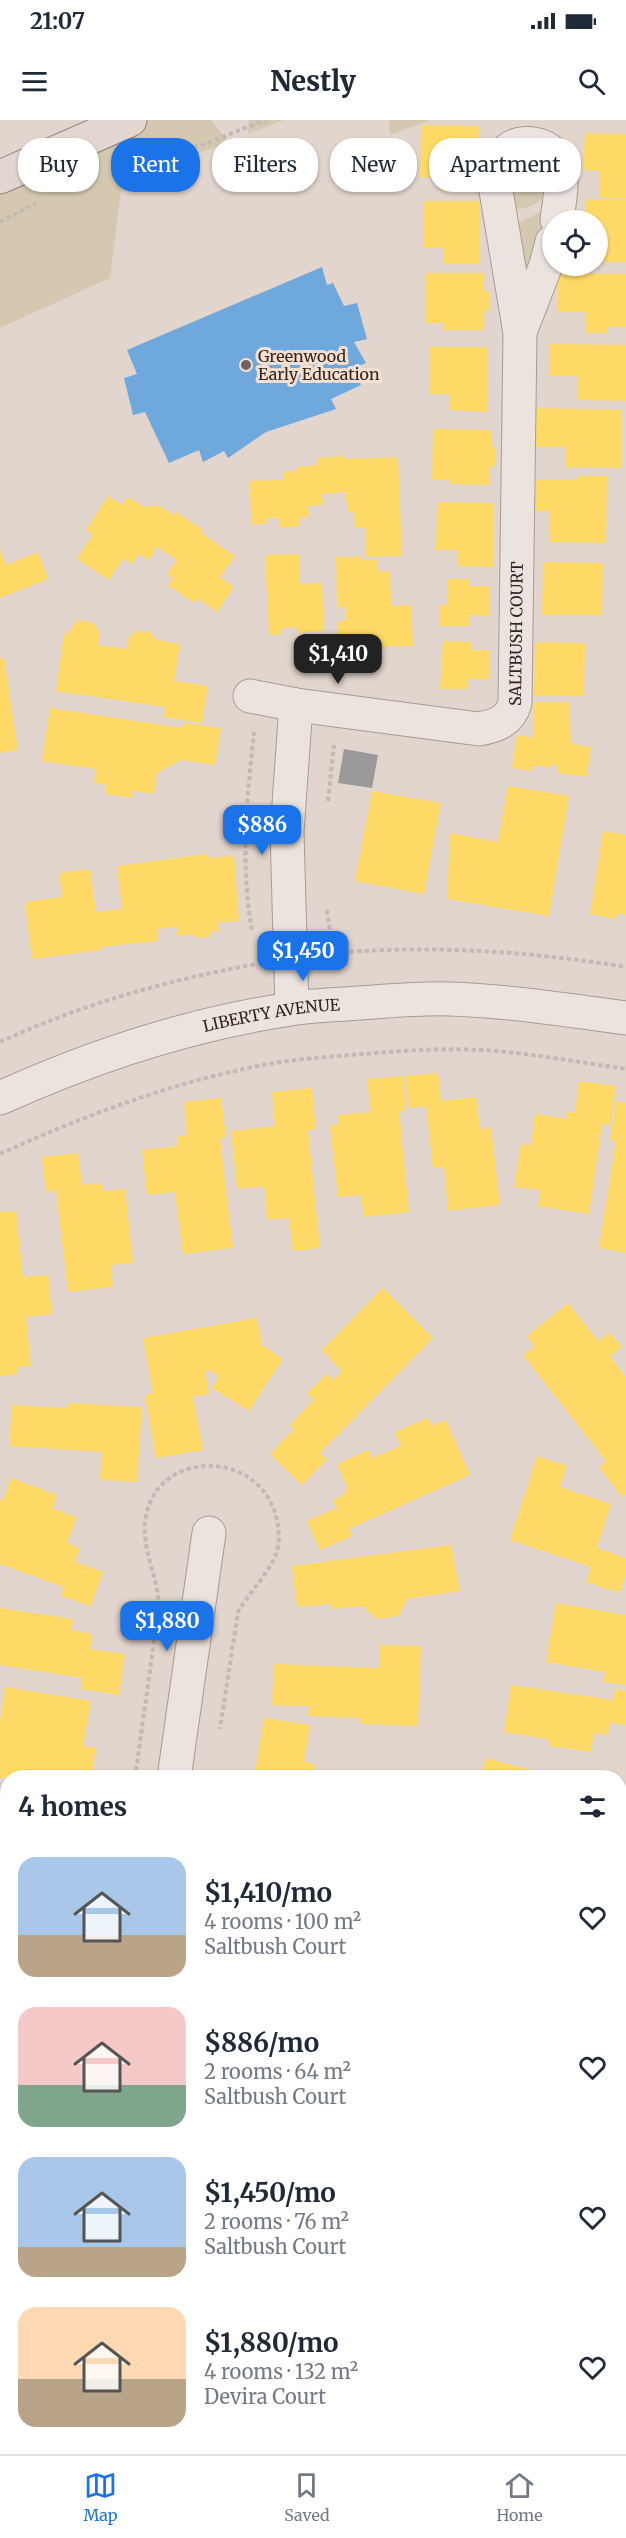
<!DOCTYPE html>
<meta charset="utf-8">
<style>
body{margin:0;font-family:Merriweather,serif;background:#f6f6f7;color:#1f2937;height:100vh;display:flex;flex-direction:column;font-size:22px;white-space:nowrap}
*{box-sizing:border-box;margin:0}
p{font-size:20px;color:#747a83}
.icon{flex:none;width:33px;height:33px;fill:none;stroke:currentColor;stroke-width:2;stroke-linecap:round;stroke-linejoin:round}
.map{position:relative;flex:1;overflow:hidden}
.drawer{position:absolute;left:0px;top:1650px;width:627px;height:684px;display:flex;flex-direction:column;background:#fff;border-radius:24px 24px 0 0;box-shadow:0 2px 4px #0004}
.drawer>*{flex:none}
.guide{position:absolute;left:18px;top:18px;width:591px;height:54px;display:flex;gap:12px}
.tools{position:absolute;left:542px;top:90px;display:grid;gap:12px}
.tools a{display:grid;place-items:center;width:66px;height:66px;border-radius:50%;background:#fff;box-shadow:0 2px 4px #0004;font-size:30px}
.price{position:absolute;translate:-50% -51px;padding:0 14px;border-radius:12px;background:#1a73e8;color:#fff;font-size:20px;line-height:39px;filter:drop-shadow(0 2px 3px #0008)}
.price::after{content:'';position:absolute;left:50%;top:36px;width:18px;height:14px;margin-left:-9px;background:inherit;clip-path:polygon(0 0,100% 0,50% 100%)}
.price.current{background:#222;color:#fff}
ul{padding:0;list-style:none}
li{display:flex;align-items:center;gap:18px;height:150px;padding:0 18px}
li span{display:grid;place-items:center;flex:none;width:168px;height:120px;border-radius:18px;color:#555}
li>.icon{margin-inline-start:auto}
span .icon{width:72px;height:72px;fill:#fffc;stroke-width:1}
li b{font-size:26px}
h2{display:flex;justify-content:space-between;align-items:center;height:72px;padding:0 18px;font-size:26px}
.chip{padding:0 21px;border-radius:24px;background:#fff;box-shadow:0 2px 4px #0004;font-size:21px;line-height:54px}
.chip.current{background:#1a73e8;color:#fff}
.status{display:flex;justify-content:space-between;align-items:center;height:42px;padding:0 30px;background:#fff;direction:ltr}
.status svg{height:16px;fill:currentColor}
header{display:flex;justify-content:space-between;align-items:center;height:78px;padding:0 18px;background:#fff;font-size:27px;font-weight:800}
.menu{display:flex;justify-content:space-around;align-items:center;height:84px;border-top:2px solid #e0e1e3;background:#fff;font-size:16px;color:#747a83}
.menu a{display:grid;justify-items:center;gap:3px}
.menu .current{color:#1a73e8}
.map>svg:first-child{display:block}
</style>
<div class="status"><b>21:07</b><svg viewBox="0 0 49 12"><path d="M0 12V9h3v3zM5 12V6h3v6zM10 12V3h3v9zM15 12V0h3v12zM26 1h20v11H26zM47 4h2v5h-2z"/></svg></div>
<header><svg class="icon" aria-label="menu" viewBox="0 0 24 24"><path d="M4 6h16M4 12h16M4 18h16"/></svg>Nestly<svg class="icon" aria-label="search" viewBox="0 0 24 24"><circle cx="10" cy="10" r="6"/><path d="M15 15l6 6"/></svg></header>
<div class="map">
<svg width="626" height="2334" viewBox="0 0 626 2334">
<rect width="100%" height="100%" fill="#e2d5cd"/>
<g fill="#d4c9b0">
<polygon points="131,0 211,0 228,22 122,63 110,158 0,208 0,59"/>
<polygon points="249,0 284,0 248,14"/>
<polygon points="389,0 430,0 390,15"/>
<path d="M523,40L535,41C544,51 548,59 549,73C539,81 529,90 515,89C509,81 507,55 514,46C517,43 520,42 523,40Z"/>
<polygon points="544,90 549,94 529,161 515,113 519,103"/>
<polygon points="620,2125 626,2125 626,2334 0,2334 0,2131 8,2131 8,2326 620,2326"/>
</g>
<g fill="#ffd966">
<polygon points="421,5 479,6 478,24 486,24 485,44 478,44 478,72 441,71 439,57 420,57"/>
<polygon points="585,13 626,14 626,79 599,78 599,51 583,50"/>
<polygon points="586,80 626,80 626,142 597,142 597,100 586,100"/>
<polygon points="423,81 479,81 479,144 443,144 443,128 423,128"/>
<polygon points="426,153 484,153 484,171 490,171 490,191 483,190 483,210 444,210 444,203 426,203"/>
<polygon points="558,153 626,154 626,207 607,207 607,213 586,213 586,192 557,192"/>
<polygon points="550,224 626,225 626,281 577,280 577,256 549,256"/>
<polygon points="429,227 487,227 487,292 449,290 450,274 429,274"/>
<polygon points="536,288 622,290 622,348 565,347 565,327 535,327"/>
<polygon points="433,309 491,310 491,327 496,327 496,346 489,346 489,365 450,364 450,360 432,360"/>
<polygon points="345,336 344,339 398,337 402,436 366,437 365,408 355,408 354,392 348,392 345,372 322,374 323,385 308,386 309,397 299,398 300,406 280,408 280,398 268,398 268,403 252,405 249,361 284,360 283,352 297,351 297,347 317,345 317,338"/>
<polygon points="578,356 607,356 606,423 549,422 550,391 535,391 536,360 578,360"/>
<polygon points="108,376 123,385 128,377 144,387 158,385 173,395 176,392 203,410 201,413 235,436 220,457 234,467 217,492 197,478 194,483 168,465 173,458 167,454 177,440 157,427 149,440 139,434 132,444 123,439 109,460 77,439 93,414 86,410"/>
<polygon points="437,382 494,383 493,447 458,446 458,430 436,430"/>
<polygon points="0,430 6,445 38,432 48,459 0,478"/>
<polygon points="299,434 300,464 322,463 324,511 297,513 297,507 281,508 281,514 269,515 265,435"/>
<polygon points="336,437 361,437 361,440 377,440 378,451 390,451 391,486 411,485 413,526 385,526 385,528 367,528 367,524 338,526 337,502 346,501 345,487 337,487"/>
<polygon points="543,442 603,443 602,495 542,495"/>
<polygon points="447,459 470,459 470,466 490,466 489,496 469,495 469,506 440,506 440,485 447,485"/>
<polygon points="78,500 93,503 100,512 98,525 127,529 129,516 137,511 150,512 157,520 180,524 174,561 208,566 202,603 164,597 165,587 56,571 64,513 70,513 71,508"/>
<polygon points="443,521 471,522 471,530 489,530 489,559 468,559 468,569 440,569"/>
<polygon points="535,522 585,523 584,576 534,576"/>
<polygon points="0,538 4,538 18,630 0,633"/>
<polygon points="534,582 569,582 571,624 591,627 587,657 557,653 558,646 550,645 549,648 533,645 531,651 512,648 517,615 534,618"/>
<polygon points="50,588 182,608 183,603 221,608 215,645 181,640 157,653 154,674 132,671 131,678 105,674 106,664 94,663 96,649 42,641"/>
<polygon points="508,666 569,676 549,796 447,779 450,713 498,722"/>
<polygon points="372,671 441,683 424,774 355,761"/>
<polygon points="603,711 626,715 626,795 617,793 616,799 590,794"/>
<polygon points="207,734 209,738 234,736 239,801 218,802 219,811 213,811 209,817 198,818 192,814 178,816 177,807 157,809 158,821 100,827 101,830 32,839 25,782 62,777 59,753 90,749 96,792 122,789 117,746"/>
<polygon points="438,953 441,981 476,977 480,1009 491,1008 500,1085 448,1091 444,1047 433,1048 426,986 409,988 405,956"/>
<polygon points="403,956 406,990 399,991 409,1092 364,1097 361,1075 338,1077 330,1006 339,1004 338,995 371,992 367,959"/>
<polygon points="579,961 616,966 610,1005 602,1004 589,1094 538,1086 540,1070 514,1067 521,1024 531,1025 535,994 566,999 567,991 575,993"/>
<polygon points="312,968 316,1009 308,1010 320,1128 293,1131 289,1098 267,1100 264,1066 237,1069 231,1011 275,1006 272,972"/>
<polygon points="221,978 226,1017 220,1018 233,1128 183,1134 175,1072 147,1075 142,1030 178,1026 177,1017 187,1015 184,982"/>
<polygon points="616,981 626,983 626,1133 599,1128 616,1021 610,1020"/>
<polygon points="78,1033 82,1065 102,1063 103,1071 125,1069 133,1143 111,1145 113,1167 68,1172 56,1070 46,1072 42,1037"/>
<polygon points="16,1091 23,1157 48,1155 52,1194 26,1197 31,1246 17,1247 18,1254 0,1256 0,1092"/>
<polygon points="383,1168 433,1218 320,1333 327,1339 302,1365 270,1334 294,1309 290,1305 314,1280 307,1273 327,1254 333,1260 342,1251 322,1230"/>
<polygon points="568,1183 598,1221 610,1213 622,1227 610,1236 626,1257 626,1374 622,1377 599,1347 606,1341 523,1235 535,1226 527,1216"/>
<polygon points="257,1198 262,1225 283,1239 249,1291 212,1268 219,1256 209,1250 205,1251 209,1274 193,1276 203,1330 156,1338 145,1275 153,1273 143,1218"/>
<polygon points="68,1283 142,1287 137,1362 100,1360 102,1332 9,1326 12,1285 67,1288"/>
<polygon points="428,1298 432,1306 446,1300 470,1355 349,1409 353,1416 320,1430 307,1401 337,1388 333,1380 344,1375 347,1367 337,1344 369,1330 372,1338 401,1326 395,1312"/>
<polygon points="537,1336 567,1346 560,1367 611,1384 597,1428 626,1438 626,1454 620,1473 586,1462 591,1447 510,1420"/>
<polygon points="11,1358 57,1375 53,1389 77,1397 67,1423 80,1428 75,1442 103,1452 91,1486 61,1476 64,1467 0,1444 0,1379 3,1380"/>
<polygon points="451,1425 460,1471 407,1479 399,1496 376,1499 363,1486 332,1489 331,1484 297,1487 292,1446"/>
<polygon points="556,1483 626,1495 626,1565 603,1562 605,1552 546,1542"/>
<polygon points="0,1488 73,1499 71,1510 92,1514 90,1529 125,1534 119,1575 81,1569 82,1558 0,1545"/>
<polygon points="379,1525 421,1526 418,1606 360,1604 361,1598 308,1596 309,1586 272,1585 274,1544 379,1548"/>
<polygon points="511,1565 613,1580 615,1569 626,1571 626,1605 610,1603 608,1615 594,1613 591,1632 550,1626 548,1619 504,1612"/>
<polygon points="5,1567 91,1581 83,1626 96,1628 91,1658 0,1658 0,1601"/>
<polygon points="264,1598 310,1605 304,1642 315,1644 312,1658 254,1658"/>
<polygon points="486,1638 557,1657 556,1658 480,1658"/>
<polygon points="620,1669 626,1670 626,1715 620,1713"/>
<polygon points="0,1990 8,1991 5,2040 0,2040"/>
<polygon points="620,1997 626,1998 626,2085 620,2084"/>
</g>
<polygon fill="#6fa8dc" points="322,147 327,165 333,163 344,186 357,183 367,219 354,222 366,243 353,248 361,265 331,279 336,289 266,312 228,338 224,331 203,342 199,330 169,343 145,292 133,295 124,258 137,254 127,230"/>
<polygon fill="#999" points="344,629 378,635 372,668 338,663"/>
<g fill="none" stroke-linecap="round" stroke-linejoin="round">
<g stroke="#b8c6b9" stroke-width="10">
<polyline points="620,2243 626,2243"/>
<polyline points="0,2256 8,2256"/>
</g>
<g stroke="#a79b96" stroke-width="35">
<g id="minor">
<polyline points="520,212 546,145 552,122"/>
<path id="s1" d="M250,576L296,585L479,609C496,606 510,601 515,583L520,213L495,65C496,52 498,39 508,30C521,18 550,23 557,40C565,58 559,82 557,100"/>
<polyline points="292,888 287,712 296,585"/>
<path id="s2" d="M0,978C93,936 189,904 291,889C313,885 336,885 359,883C389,881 419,878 450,879C509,881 567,890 626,898"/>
<polyline points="174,1658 209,1413"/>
<polyline points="0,1852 8,1854"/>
<polyline points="620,1931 626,1931"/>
</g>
</g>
<g stroke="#8d817d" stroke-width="35">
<polyline id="major" points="0,57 130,0"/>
</g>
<g stroke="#c3bab5" stroke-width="4" stroke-dasharray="4.5 3" stroke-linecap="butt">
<polyline points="149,31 178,31 205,24 265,0"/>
<polyline points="0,102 36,83"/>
<polyline points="328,681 334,625"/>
<path d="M327,790L333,833C433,825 527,831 626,847"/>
<path d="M252,810C240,745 247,677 254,612"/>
<path d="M0,922C82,884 168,860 257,844"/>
<path d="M0,1034C85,995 171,963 263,945C300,938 339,936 376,933C411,930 447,928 481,930C530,933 578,942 626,949"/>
<path d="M135,1658L159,1486C158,1455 140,1428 146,1396C158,1329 261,1328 277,1400C279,1410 280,1421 277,1431C270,1453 249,1472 238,1492L220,1609"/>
<polyline points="620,1889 626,1890"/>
<polyline points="0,1896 8,1898"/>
<polyline points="620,1973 626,1974"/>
<polyline points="582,2334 626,2328"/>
</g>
<use href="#minor" stroke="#ebe3de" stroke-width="33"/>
<use href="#major" stroke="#e2d7d0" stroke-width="33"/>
</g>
<circle fill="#72615c" stroke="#f3e0d3" stroke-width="2" cx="246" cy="245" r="6"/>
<g text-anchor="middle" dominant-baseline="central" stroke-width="6" stroke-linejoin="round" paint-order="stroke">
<g font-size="16" fill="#35231f" stroke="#f3e0d3" text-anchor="start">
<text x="258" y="236">Greenwood<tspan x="258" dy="18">Early Education</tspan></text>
</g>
<g font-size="16" fill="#35231f" stroke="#f3e0d3">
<text stroke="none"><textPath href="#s1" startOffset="348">SALTBUSH COURT</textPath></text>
<text stroke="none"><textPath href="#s2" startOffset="285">LIBERTY AVENUE</textPath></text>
</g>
</g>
</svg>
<div class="tools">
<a><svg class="icon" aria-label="locate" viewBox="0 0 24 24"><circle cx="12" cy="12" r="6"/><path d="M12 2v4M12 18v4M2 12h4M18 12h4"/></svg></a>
</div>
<b class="price current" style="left:338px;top:565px">$1,410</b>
<b class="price" style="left:262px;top:736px">$886</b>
<b class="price" style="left:303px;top:862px">$1,450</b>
<b class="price" style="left:167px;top:1532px">$1,880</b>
<div class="guide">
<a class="chip">Buy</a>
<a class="chip current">Rent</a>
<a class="chip">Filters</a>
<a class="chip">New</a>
<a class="chip">Apartment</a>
</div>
<section class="drawer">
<h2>4 homes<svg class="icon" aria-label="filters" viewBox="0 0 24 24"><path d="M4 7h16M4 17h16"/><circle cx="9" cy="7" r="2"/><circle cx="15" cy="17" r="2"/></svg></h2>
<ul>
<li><span style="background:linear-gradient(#a9c7e8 65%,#b9a48a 0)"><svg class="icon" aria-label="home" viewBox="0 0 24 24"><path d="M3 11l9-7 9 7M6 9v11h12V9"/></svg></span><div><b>$1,410/mo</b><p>4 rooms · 100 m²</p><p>Saltbush Court</p></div><svg class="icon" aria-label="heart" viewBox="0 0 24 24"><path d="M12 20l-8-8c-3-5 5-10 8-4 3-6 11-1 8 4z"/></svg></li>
<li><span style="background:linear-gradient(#f6c9c9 65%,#7fa58c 0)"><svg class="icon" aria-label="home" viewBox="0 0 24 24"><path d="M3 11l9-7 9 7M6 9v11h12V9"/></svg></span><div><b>$886/mo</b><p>2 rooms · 64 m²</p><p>Saltbush Court</p></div><svg class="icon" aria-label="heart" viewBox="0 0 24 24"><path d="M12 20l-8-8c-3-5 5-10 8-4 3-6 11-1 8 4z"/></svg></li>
<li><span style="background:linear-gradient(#a9c7e8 75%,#b9a48a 0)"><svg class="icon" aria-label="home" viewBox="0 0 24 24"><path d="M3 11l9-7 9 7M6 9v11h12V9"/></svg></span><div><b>$1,450/mo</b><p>2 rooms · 76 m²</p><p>Saltbush Court</p></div><svg class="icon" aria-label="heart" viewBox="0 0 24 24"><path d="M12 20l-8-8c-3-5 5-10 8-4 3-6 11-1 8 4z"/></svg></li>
<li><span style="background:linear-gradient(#ffd9b3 60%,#b9a48a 0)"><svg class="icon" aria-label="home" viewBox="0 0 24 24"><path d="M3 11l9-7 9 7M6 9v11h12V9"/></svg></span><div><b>$1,880/mo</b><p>4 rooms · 132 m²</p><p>Devira Court</p></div><svg class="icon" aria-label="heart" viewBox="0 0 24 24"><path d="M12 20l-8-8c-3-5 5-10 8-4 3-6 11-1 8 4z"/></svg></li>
</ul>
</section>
</div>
<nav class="menu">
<a class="current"><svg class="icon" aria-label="map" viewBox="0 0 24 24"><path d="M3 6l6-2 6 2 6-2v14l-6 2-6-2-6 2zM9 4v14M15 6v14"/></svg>Map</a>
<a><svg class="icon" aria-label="saved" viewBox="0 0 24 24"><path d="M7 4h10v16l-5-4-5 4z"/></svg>Saved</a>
<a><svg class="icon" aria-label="home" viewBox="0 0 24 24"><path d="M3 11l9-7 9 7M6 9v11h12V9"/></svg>Home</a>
</nav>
